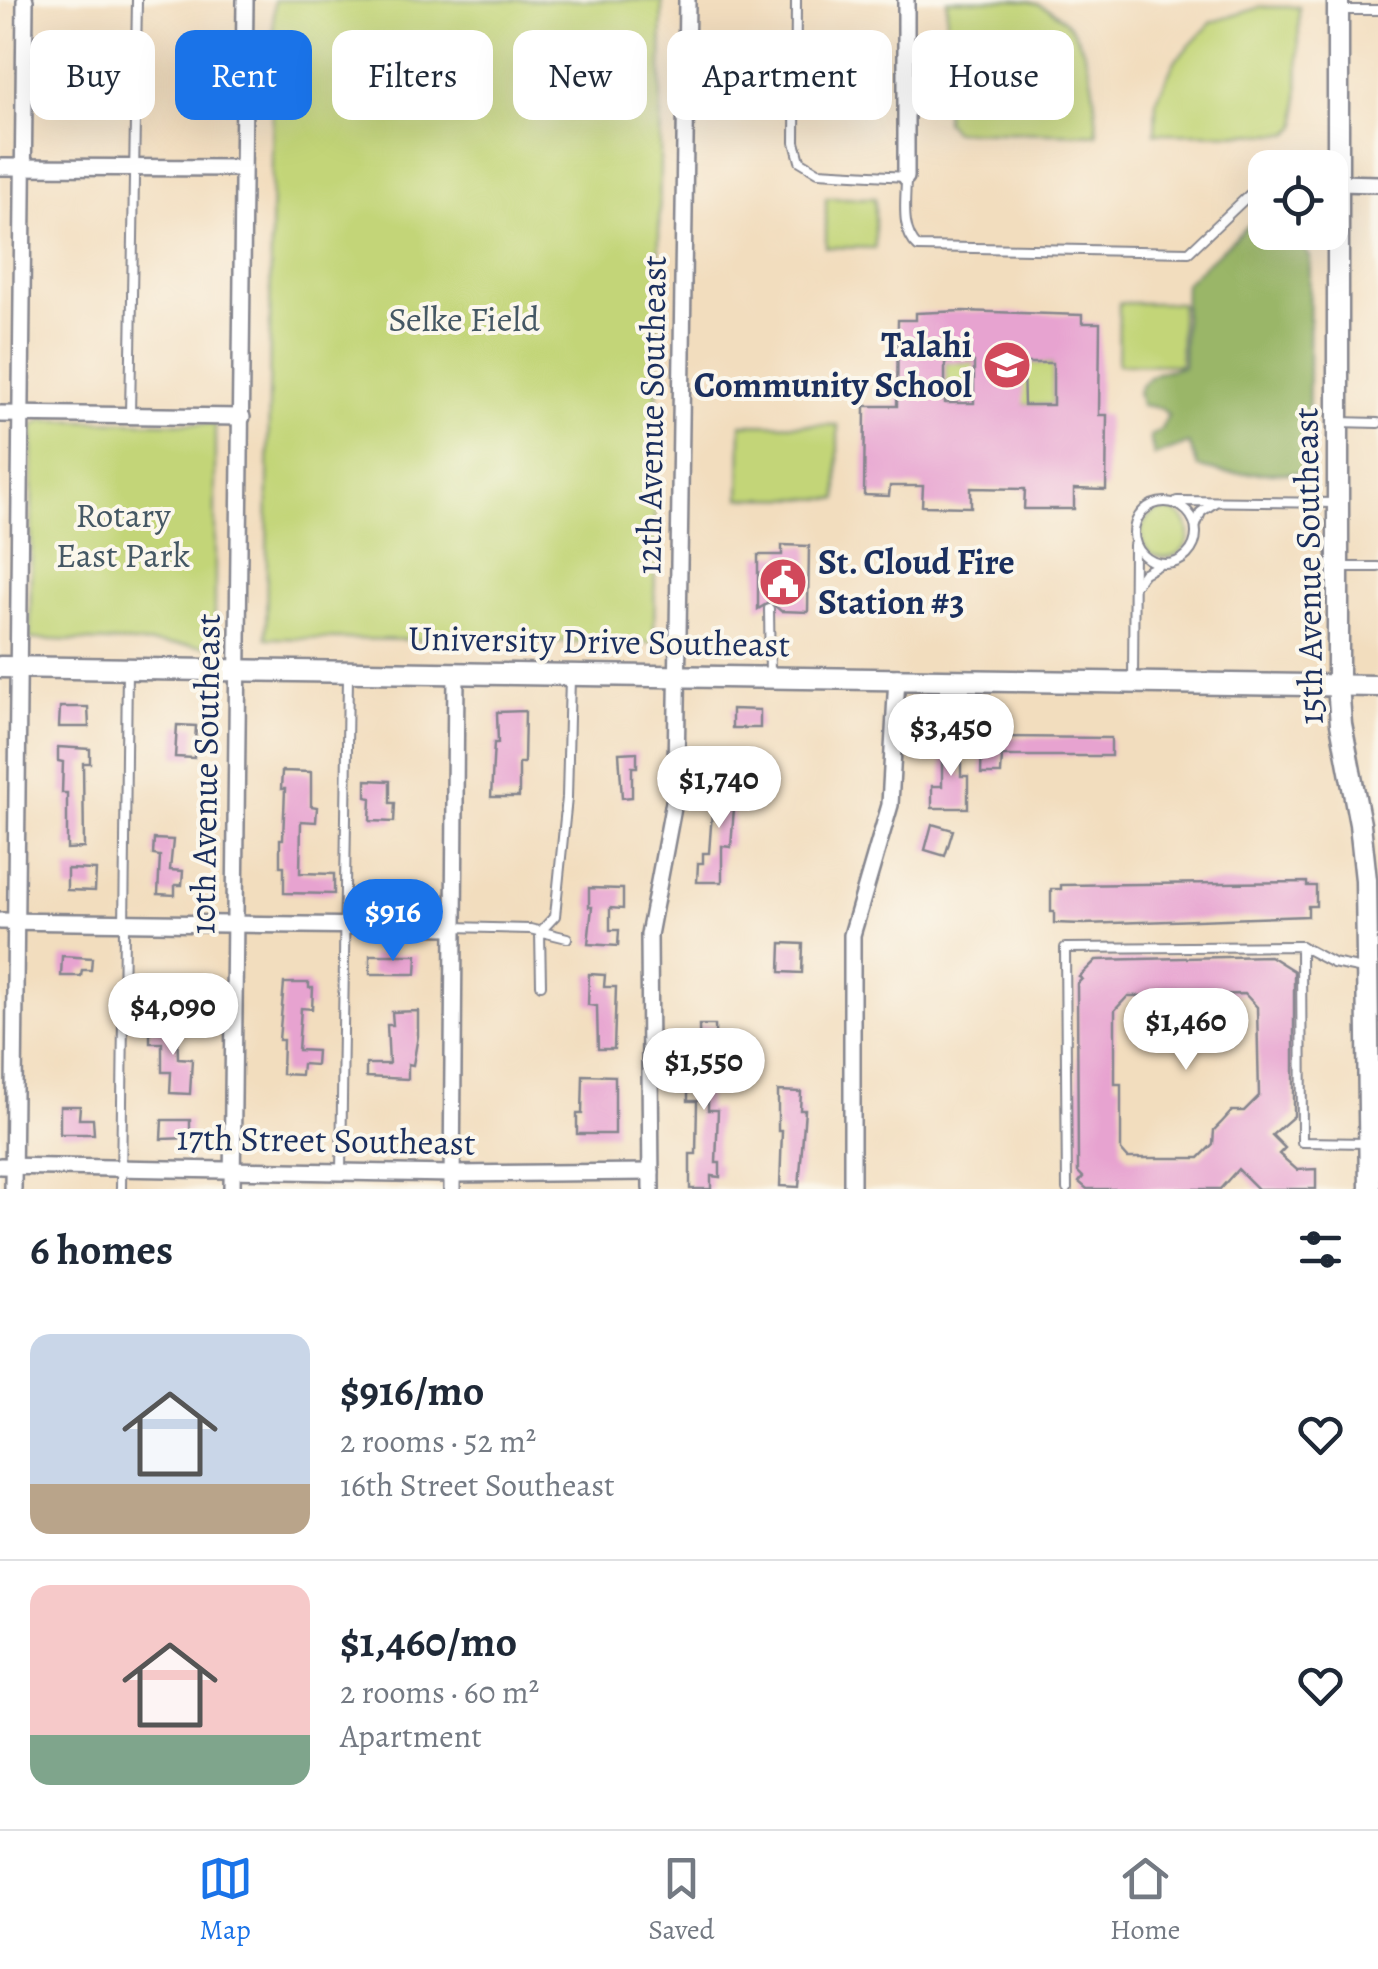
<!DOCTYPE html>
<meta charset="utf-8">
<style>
body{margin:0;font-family:Alegreya,serif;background:#f6f6f7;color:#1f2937;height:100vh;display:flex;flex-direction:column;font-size:38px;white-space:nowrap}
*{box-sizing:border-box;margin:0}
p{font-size:32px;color:#747a83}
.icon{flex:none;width:55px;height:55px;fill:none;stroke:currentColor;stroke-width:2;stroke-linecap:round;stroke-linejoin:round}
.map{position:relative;height:1189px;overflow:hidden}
.panel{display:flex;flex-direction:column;background:#fff;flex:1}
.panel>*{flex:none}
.banner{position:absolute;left:30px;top:30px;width:1320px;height:90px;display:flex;gap:20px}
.tools{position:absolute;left:1248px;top:150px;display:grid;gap:20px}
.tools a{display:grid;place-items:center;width:100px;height:100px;border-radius:20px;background:#fff;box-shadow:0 10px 40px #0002;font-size:50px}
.price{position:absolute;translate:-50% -85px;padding:0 22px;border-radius:35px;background:#fff;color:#222;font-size:32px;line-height:65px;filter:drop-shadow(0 2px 5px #0008)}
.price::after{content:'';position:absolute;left:50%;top:60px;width:30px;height:22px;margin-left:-15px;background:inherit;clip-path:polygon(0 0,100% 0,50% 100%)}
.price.on{background:#1a73e8;color:#fff}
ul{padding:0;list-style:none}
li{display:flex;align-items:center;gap:30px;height:250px;padding:0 30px}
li+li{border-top:2px solid #e0e1e3}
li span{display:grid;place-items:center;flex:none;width:280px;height:200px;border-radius:20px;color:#555}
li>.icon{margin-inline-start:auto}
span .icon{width:120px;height:120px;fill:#fffc;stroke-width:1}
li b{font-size:42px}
h2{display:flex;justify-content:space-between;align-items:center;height:120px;padding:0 30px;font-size:42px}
.tag{padding:0 35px;border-radius:20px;background:#fff;box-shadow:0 10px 40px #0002;font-size:35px;line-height:90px}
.tag.on{background:#1a73e8;color:#fff}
.menu{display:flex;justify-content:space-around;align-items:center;height:140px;border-top:2px solid #e0e1e3;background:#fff;font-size:28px;color:#747a83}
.menu a{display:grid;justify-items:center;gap:5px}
.menu .on{color:#1a73e8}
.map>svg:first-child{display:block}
</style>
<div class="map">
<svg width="1378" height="1189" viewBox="0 0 1378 1189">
<rect width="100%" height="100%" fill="#fbf7ec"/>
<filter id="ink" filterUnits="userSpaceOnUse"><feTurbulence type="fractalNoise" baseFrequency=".01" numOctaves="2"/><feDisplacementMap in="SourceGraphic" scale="20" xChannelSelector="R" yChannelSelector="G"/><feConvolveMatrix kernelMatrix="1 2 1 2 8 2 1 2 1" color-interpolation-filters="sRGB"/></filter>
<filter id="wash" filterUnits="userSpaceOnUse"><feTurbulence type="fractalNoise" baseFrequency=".0048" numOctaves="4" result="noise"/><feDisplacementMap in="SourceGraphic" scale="40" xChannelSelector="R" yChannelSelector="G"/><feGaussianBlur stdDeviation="2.25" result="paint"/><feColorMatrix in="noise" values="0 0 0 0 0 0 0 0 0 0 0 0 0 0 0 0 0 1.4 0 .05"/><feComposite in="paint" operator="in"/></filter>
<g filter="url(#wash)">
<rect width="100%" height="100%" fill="#f2ddbe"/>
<g fill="#c3d578" stroke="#6f826b" stroke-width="2.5">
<polygon points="274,0 662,0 654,643 266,638"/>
<path d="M947,0C971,0 995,0 1018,0C1087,6 1095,79 1097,134L954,131L945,122Z"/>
<polygon points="1261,7 1299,7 1298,126 1289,134 1155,133 1156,101 1175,61 1212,22"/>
<polygon points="826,198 875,198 875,248 826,247"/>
<polygon points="1119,303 1181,303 1180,365 1118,364"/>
<polygon points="945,362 976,362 977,403 945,403"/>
<rect x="1021" y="363" width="32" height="42"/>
<polygon points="42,420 215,424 215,646 30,639 33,426"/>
<polygon points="741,424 838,425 838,499 740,498"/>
<circle cx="1165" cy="534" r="24"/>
</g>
<path fill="#9ab668" stroke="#5a7263" stroke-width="2.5" d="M1265,210V232L1302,233L1300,243L1310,257L1308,473H1225L1198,467L1189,443L1154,456L1150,436L1160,431L1168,415L1161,408L1141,405L1138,392C1147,372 1163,370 1183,367L1185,283Z"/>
<g id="blocks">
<g fill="#e7a3d0" fill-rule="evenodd">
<path d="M963,311L1082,315V323H1100L1099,415H1107L1106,490L1074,489V509H1024L1025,489L971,488V507L922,506L923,486H890L889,496L864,495L865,406H897L898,320H916V313ZM945,362H974V403H945ZM1023,363H1053V405H1024Z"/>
<polygon points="782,545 809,546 808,612 781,611 770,602 758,609 758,555 782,555"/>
<polygon points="60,707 88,707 89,727 59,727"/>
<polygon points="732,709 760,710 760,728 732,728"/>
<polygon points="525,711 524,763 519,763 519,797 491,797 494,743 498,743 497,712"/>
<polygon points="975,719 1002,720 1002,737 1111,738 1111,756 1002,756 1001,774 981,774 982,738 974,738"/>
<polygon points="177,725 196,726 194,758 175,757"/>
<polygon points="942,739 961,739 961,776 968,776 968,808 932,808 932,786 942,786"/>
<polygon points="58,747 90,749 90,763 83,763 84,848 67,849 67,793 62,793 63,762 58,761"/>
<polygon points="637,752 637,767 632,767 632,797 622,798 619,753"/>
<polygon points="282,771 311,772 311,806 317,807 316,822 301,821 300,873 334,874 334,894 284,893 284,866 280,866 280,839 283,839 285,789 281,789"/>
<polygon points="366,780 390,781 390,803 395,803 394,822 370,821 371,798 366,797"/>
<polygon points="711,781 736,782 731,847 722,846 722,882 697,882 698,863 703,863 703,853 709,853 713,798"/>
<polygon points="932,824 953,830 945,856 925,850"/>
<polygon points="154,839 173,840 170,870 183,871 182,885 175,885 175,895 158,894 160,856 153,855"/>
<polygon points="67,869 96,870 95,891 67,890"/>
<polygon points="1307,882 1307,886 1316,886 1316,906 1308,906 1308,916 1084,924 1054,923 1054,912 1051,912 1051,889 1061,889 1061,885"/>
<polygon points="589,888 623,889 623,909 610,908 610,930 619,930 618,946 588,944 592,907 589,907"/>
<polygon points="781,943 803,944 802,973 780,972"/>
<polygon points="370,955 417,955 416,974 370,974"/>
<polygon points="62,956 92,958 91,970 82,970 81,976 61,976"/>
<path d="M1270,956L1294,971V1116L1272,1135L1285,1148L1279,1154L1297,1170L1316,1169V1189H1258L1238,1169L1220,1189H1087L1079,1182L1083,1177L1078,1172L1077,984L1082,979L1079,977L1096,960ZM1245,994L1257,1007L1259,1096L1244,1111H1232L1221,1123L1214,1130L1213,1144L1199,1158H1128L1121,1150V1084H1115V1010L1128,996Z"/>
<polygon points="589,974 605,975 604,987 616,987 614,1049 598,1049 597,1006 588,1005"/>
<polygon points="284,983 309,983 309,988 313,988 312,1009 301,1008 298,1050 317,1051 316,1065 302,1064 301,1075 282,1074 283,1040 279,1040"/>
<polygon points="418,1011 418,1036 413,1065 408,1064 408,1079 366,1077 366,1064 389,1064 387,1025 393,1025 392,1012"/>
<polygon points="157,1023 177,1023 178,1058 192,1059 190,1094 170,1093 171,1072 162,1072 162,1043 150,1043 150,1030 157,1030"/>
<polygon points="699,1025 715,1025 716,1082 708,1082 708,1110 718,1110 716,1163 720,1163 720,1177 711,1176 711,1189 690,1189 690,1154 696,1154 697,1101 688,1101 688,1070 700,1069"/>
<polygon points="583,1075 615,1076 615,1134 577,1134 577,1114 582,1114"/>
<polygon points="778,1091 801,1092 800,1110 805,1110 799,1187 780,1186 782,1131 778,1131"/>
<polygon points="60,1106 80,1106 79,1119 93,1119 94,1134 60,1134"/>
<polygon points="162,1120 190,1120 190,1138 161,1139"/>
</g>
</g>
</g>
<g filter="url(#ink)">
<use href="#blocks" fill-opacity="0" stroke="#86868e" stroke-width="2.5"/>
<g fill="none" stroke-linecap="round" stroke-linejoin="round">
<g stroke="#86868e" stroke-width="12">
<g id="service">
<path d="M796,0L795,142L800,161L818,172L906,177C906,200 900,231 918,247L1189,252L1249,195L1265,186"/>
<polyline points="1342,10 1378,10"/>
<polyline points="130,415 137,0"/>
<polyline points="1338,422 1378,423"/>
<polyline points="1177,501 1337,503"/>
<circle cx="1165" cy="533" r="31"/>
<polyline points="1196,525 1201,512 1214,503"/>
<polyline points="1342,567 1378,567"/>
<polyline points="1136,584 1144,573 1159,565"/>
<polyline points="769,609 770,675"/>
<polyline points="1133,681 1134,545"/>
<polyline points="453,927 530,929 567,938"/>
<polyline points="1301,946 1302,1142 1367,1143"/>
<polyline points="541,985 540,932 555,916 567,798 570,677"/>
<polyline points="341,1171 348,676"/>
<polyline points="121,1189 127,669"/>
<polyline points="1067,1189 1065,948 1301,946 1333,963 1363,969"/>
</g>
</g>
<g stroke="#86868e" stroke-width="20">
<g id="minor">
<polyline points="0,167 243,168"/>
<polyline points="906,177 906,0"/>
<polyline points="1338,183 1378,184"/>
<polyline points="0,414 242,417"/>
<polyline points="0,921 453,927"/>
<polyline points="0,1166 452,1174 651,1172"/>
<polyline points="13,1189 25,0"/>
<polyline points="232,1189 245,0"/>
<polyline points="452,1189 456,671"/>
<polyline points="651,1189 649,935 674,802 676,775 687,0"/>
<polyline points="852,1189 852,935 890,805 897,677"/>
</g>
</g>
<g stroke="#86868e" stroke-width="25">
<g id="tertiary">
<polyline points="1338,0 1338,685 1341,724 1360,824 1366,880 1370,1189"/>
<polyline points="0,667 1378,686"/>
</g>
</g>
<use href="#service" stroke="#fff" stroke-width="8"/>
<use href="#minor" stroke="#fff" stroke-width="15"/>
<use href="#tertiary" stroke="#fff" stroke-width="20"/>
</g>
</g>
<defs>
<g id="school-disc" transform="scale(2.5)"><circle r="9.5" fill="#d1495b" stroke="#fbf7ec"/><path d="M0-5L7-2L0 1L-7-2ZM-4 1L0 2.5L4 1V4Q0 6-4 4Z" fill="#fff"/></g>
<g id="civic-disc" transform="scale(2.5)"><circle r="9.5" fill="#d1495b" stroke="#fbf7ec"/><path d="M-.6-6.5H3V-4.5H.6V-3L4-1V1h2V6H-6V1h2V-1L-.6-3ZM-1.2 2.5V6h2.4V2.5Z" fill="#fff"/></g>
</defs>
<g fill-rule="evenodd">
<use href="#school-disc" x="1007" y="365"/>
<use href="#civic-disc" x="783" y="582"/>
</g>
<g text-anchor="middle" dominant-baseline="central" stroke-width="8" stroke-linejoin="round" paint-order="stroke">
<g font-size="35" fill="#455864" stroke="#fbf7ec">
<text x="464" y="319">Selke Field</text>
<text x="123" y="515">Rotary<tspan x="123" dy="40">East Park</tspan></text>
</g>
<g font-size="35" font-weight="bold" fill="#1b2f5e" stroke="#fbf7ec" text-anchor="end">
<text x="972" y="345">Talahi<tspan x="972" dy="40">Community School</tspan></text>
<text x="818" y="562" text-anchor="start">St. Cloud Fire<tspan x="818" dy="40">Station #3</tspan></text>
</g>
<g font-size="35" fill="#1b2f5e" stroke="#fbf7ec">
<text transform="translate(651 415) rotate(-89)">12th Avenue Southeast</text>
<text transform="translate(1308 566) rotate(-91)">15th Avenue Southeast</text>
<text transform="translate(599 641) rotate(1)">University Drive Southeast</text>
<text transform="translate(205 774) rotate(-89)">10th Avenue Southeast</text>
<text transform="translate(326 1140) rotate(1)">17th Street Southeast</text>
</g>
</g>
</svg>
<div class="tools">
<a><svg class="icon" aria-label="locate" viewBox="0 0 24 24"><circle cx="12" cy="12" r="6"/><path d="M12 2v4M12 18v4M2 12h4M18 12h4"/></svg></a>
</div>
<b class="price" style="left:951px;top:779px">$3,450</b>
<b class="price" style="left:719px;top:831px">$1,740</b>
<b class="price on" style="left:393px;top:964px">$916</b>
<b class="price" style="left:173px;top:1058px">$4,090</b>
<b class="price" style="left:1186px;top:1073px">$1,460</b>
<b class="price" style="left:704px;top:1113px">$1,550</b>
<div class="banner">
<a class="tag">Buy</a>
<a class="tag on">Rent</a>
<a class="tag">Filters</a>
<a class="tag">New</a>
<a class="tag">Apartment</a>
<a class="tag">House</a>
</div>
</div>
<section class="panel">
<h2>6 homes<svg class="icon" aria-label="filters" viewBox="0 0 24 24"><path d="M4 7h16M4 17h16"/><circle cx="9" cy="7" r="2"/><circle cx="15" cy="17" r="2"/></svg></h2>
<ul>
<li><span style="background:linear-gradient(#c9d6e8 75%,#b9a48a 0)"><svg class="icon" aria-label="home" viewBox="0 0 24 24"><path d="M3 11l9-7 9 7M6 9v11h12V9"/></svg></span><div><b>$916/mo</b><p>2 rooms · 52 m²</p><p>16th Street Southeast</p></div><svg class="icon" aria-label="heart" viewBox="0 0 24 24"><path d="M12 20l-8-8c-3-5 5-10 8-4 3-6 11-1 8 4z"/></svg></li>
<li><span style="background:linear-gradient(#f6c9c9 75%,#7fa58c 0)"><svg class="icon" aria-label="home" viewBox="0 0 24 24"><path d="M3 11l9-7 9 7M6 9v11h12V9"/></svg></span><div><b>$1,460/mo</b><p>2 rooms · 60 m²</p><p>Apartment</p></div><svg class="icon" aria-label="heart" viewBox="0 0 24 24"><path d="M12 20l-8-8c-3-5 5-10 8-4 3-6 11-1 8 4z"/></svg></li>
</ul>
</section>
<nav class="menu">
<a class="on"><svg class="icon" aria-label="map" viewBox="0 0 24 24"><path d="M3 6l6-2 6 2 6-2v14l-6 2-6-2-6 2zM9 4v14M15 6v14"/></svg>Map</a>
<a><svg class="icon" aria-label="saved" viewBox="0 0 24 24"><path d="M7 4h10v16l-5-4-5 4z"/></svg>Saved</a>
<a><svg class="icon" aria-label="home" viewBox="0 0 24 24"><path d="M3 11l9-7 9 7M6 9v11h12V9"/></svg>Home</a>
</nav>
